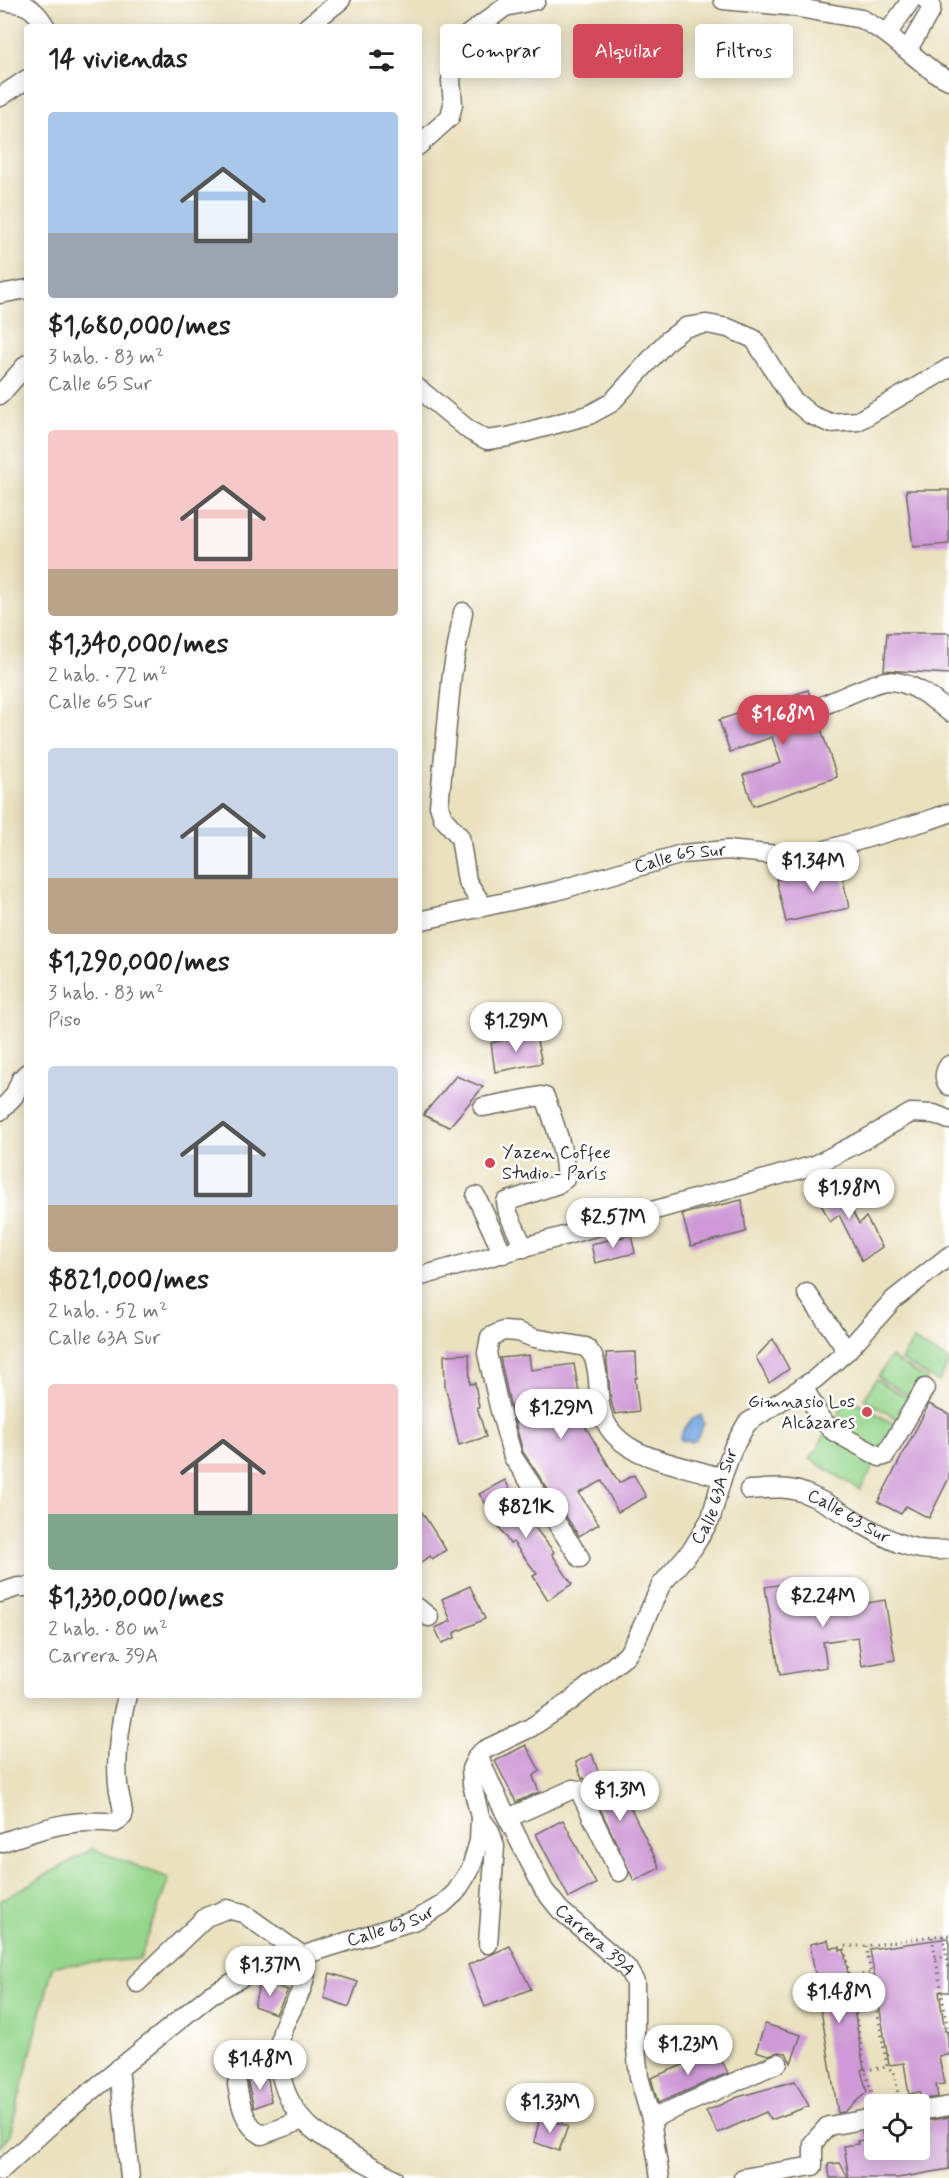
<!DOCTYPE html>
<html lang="es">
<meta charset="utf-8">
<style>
body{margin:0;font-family:Mynerve,sans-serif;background:#f6f6f6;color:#222;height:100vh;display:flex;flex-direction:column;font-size:22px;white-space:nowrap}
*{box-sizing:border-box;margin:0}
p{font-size:20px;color:#767676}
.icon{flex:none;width:33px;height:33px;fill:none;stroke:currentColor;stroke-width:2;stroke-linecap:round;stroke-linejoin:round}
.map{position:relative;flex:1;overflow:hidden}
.details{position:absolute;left:24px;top:24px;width:398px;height:1674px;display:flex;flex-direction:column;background:#fff;border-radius:6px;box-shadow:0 3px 15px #0003}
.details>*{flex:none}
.guide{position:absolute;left:440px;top:24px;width:418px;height:54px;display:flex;gap:12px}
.controls{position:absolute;left:864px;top:2094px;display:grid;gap:12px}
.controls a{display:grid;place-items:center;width:66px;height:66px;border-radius:6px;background:#fff;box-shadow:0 3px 15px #0003;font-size:30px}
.price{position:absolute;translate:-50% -51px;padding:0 14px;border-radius:21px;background:#fff;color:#222;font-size:20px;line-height:39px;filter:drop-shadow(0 2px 3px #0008)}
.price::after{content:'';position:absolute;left:50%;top:36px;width:18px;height:14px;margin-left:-9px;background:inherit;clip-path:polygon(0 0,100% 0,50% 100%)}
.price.on{background:#d1495b;color:#fff}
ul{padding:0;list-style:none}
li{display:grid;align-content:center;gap:12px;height:318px;padding:0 24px}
li span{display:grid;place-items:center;height:186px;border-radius:6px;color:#555}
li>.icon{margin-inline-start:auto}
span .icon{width:108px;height:108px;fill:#fffc;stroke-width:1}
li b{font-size:26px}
h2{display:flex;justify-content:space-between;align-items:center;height:72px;padding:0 24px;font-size:26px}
.chip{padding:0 21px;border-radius:6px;background:#fff;box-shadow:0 3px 15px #0003;font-size:21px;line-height:54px}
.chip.on{background:#d1495b;color:#fff}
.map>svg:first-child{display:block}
</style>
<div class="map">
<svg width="949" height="2178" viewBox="0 0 949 2178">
<rect width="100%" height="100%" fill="#fff"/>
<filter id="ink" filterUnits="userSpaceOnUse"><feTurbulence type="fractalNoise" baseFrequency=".0167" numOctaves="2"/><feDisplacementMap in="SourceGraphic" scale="12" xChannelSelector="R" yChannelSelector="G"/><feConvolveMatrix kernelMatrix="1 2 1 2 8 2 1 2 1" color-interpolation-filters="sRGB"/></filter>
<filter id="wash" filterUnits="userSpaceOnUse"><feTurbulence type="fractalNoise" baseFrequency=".008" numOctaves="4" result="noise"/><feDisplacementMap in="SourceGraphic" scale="24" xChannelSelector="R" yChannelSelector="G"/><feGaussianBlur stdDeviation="1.35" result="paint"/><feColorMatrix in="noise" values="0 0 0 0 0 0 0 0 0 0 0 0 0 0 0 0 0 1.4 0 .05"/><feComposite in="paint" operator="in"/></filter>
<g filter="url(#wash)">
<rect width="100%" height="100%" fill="#eae1bf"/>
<g fill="#95d68c" stroke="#60805c" stroke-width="1.5">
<polygon points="913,1340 949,1361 939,1382 901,1360"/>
<polygon points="890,1357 927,1379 915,1399 878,1377"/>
<polygon points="876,1379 914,1402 902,1422 864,1399"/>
<polygon points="849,1397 898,1427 882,1454 832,1424"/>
<polygon points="827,1432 876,1462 860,1490 810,1459"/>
<polygon points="92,1849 169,1878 140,1959 53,1966 10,2134 0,2147 0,1901"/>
</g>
<path fill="#75a8e1" stroke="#506a86" stroke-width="1.5" d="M701,1415L704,1424L696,1440L691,1442L681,1440L680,1438C682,1431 687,1426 691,1420Z"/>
<g id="blocks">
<g fill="#ce99d6">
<polygon points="906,490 949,490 949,544 913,547"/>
<polygon points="887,633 949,633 949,674 884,670"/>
<polygon points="808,690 837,777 753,806 743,775 781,763 772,737 730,752 719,720"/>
<polygon points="840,865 849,908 786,922 776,879"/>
<polygon points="535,1033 542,1063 495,1072 491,1043"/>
<polygon points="456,1076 483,1087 449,1127 423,1115"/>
<polygon points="834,1177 859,1224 866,1217 882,1247 862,1261 839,1215 830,1222 817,1196"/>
<polygon points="742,1200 746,1232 691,1246 682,1214"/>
<polygon points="631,1235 635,1253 595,1263 591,1244"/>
<polygon points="773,1339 789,1369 769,1383 756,1357"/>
<polygon points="636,1352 637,1378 635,1378 639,1411 615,1414 611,1401 606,1353"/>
<polygon points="469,1354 470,1384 475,1383 479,1407 477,1407 486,1437 459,1445 445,1385 444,1355"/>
<polygon points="529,1355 531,1370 574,1364 585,1426 619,1483 634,1475 646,1497 618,1512 602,1481 579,1493 599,1524 579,1536 523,1452 510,1404 500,1358"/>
<polygon points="929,1404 949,1414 949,1478 929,1518 906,1506 901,1514 878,1502"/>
<polygon points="505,1480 519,1507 554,1552 552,1554 572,1584 548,1600 533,1576 537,1574 513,1542 510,1544 496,1522 498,1521 479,1494"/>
<polygon points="418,1506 446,1550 432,1559 430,1556 418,1564"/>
<polygon points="813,1579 819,1611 885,1600 895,1660 862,1666 858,1637 823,1642 827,1667 780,1675 765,1587"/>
<polygon points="470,1586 485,1619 454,1633 455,1638 442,1643 435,1628 451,1621 442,1599"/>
<polygon points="526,1745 540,1771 533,1776 539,1792 516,1802 495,1761"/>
<polygon points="592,1754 605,1791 619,1784 660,1868 634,1881 589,1785 584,1778 582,1779 576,1762"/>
<polygon points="563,1820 596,1884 569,1898 536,1834"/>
<polygon points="949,1938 949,1992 939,1992 945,2031 947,2031 949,2055 939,2056 944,2084 936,2085 938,2097 920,2100 920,2092 909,2094 904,2063 889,2065 870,1949"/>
<polygon points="828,1940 830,1948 840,1947 840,1950 844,1950 864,2069 861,2070 867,2092 844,2112 838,2113 810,1944"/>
<polygon points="510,1946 531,1989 485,2007 468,1965"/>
<polygon points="330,1973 358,1982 349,2007 324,1998"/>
<polygon points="260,1981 288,1990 276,2014 254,2006"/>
<polygon points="765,2024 801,2035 791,2063 786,2053 779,2052 768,2055 756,2051"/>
<polygon points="717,2051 728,2073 658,2103 651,2078"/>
<polygon points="268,2078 271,2101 254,2108 247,2079"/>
<polygon points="795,2081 809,2106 771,2120 766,2112 718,2133 706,2111 738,2097"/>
<polygon points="540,2117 568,2126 559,2151 534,2142"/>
<polygon points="949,2117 949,2169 898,2178 849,2178 844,2146 858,2144 857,2141 864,2140 862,2131 874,2129 874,2150 920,2150 920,2122"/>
<polygon points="840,2163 848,2178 830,2178 828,2164"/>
</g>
</g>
</g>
<g filter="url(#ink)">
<use href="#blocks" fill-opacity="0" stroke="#6e6b5f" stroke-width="1.5"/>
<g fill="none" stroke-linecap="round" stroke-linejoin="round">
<g stroke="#6e6b5f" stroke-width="21">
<g id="minor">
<polyline points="723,0 787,6 862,19 887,34 935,73 949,80"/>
<path d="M0,1C24,3 33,5 46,27"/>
<polyline points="307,27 341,0"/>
<polyline points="887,34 911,0"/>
<polyline points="908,49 931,10 931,5 926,0"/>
<polyline points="0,97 27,79"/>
<polyline points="418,146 450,117 453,104 451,81 454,57 462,39 505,7 536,0"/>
<polyline points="0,294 27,289"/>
<polyline points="418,388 470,431 487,440 508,437 589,415 611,403 668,340 686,327 707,324 728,328 754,339 792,399 811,415 830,423 858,421 949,368"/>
<polyline points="0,395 27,364"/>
<polyline points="463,612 452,674 439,806 443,818 460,837 467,881 483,906"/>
<path d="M824,705C837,700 875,682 886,681C910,680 932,698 949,712"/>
<path id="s1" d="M418,921L556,891L682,854L727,850L779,855L812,854L929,820L949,813"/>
<path d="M949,1065C944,1072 943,1079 949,1086"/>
<path d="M483,1107L541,1096L545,1097C553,1120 567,1155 565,1179L558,1184L506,1202L508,1213L524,1248"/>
<polyline points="0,1111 14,1096 21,1079 27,1073"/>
<polyline points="476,1196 503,1254"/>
<polyline points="418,1277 815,1165 862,1141 911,1113 934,1114 949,1120"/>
<polyline points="807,1293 847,1351"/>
<polyline points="803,1386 821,1419 833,1431 880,1457 885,1456 925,1388"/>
<path id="s2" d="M749,1490C768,1489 786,1486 804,1493C853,1511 893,1558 949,1549"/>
<path d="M580,1558L513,1457L499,1407L487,1353L490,1337L503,1331L518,1332L534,1338L586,1347C589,1351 593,1355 594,1359C600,1374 597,1393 601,1409C612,1460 681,1463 722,1478"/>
<polyline points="0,1593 18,1587 27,1587"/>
<polyline points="418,1608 429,1617"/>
<path id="s3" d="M478,1755L493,1789L544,1890L560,1910L627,1968L635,1982V2039L639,2077L651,2119L660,2178"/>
<polyline points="480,1817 490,1831 495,1846 488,1944"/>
<polyline points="508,1818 573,1789 579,1790 619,1872"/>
<path d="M0,1843C42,1829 69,1818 115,1823L123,1816C123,1805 119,1795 118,1784C115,1754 120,1724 127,1695"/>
<path d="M137,1983L206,1917L227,1909L243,1913L303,1956C311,1972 301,1992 293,2007C290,2014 285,2021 283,2028C272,2065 284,2106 315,2131C338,2149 367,2163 393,2178"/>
<polyline points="119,2068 130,2178"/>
<path d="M237,2084C240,2103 244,2125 262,2135L303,2120"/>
<polyline points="920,2111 949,2106"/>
<polyline points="651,2119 778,2063"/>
<path id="s4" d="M0,2171L57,2119L210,1995L253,1971L416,1920L442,1905L456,1892L471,1868L479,1841L480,1817L472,1784L471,1769L478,1755L484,1750L530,1728L568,1703L627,1655L637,1638L661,1585L693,1548L711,1518L722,1478L733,1448L747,1423L815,1379L847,1351L893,1300L949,1256"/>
<polyline points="743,2178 813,2166 813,2143 828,2126 874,2118"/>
</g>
</g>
<g stroke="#6e6b5f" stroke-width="3" stroke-dasharray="1.5 4.5" stroke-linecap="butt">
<polyline points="949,1935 943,1936 949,1969"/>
<polyline points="943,1936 932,1936 949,2037"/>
<polyline points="866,1946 887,2067 894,2072 900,2104"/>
<polyline points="935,1958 947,1956"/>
<polyline points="850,1977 871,1973"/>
<polyline points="856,2012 877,2008"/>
<polyline points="865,2070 887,2067"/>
<polyline points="875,2103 865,2070 844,1946 866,1946 932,1936"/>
</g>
<use href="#minor" stroke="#fff" stroke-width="18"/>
</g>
</g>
<g fill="#d1495b" stroke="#fff" stroke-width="2">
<circle cx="490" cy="1163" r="6"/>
<circle cx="867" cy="1412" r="6"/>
</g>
<g text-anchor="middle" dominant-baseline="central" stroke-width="5" stroke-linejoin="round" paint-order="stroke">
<g font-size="18" fill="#2b2b2b" stroke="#fff">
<text stroke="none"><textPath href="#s1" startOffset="270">Calle 65 Sur</textPath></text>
<text stroke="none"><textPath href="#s4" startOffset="1052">Calle 63A Sur</textPath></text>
<text stroke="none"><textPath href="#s2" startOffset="106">Calle 63 Sur</textPath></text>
<text stroke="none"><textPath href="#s4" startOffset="468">Calle 63 Sur</textPath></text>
<text stroke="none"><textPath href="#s3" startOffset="222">Carrera 39A</textPath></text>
</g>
<g font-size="18" fill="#2b2b2b" stroke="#fff" text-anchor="start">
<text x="502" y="1153">Yazen Coffee<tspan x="502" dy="21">Studio - París</tspan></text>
<text x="855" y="1402" text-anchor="end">Gimnasio Los<tspan x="855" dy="21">Alcázares</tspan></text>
</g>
</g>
</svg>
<div class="controls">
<a><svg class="icon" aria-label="locate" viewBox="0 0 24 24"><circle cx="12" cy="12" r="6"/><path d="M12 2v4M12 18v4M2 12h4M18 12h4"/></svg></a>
</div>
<b class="price on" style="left:783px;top:746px">$1.68M</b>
<b class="price" style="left:813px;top:893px">$1.34M</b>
<b class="price" style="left:516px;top:1053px">$1.29M</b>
<b class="price" style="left:849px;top:1220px">$1.98M</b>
<b class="price" style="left:613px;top:1249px">$2.57M</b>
<b class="price" style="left:561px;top:1440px">$1.29M</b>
<b class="price" style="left:526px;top:1539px">$821K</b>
<b class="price" style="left:823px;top:1628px">$2.24M</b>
<b class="price" style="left:620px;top:1822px">$1.3M</b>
<b class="price" style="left:270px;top:1997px">$1.37M</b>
<b class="price" style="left:839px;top:2024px">$1.48M</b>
<b class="price" style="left:688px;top:2076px">$1.23M</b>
<b class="price" style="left:260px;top:2091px">$1.48M</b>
<b class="price" style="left:550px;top:2134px">$1.33M</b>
<div class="guide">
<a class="chip">Comprar</a>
<a class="chip on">Alquilar</a>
<a class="chip">Filtros</a>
</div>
<section class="details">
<h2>14 viviendas<svg class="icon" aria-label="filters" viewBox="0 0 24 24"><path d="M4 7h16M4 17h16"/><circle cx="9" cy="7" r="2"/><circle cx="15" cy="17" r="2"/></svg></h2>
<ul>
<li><span style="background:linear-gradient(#a9c7e8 65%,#9aa5b1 0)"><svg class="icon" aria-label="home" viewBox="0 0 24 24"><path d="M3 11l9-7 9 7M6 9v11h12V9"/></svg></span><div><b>$1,680,000/mes</b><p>3 hab. · 83 m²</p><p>Calle 65 Sur</p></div></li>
<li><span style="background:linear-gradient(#f6c9c9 75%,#b9a48a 0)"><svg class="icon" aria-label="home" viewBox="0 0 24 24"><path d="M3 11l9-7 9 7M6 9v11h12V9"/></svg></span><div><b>$1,340,000/mes</b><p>2 hab. · 72 m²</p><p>Calle 65 Sur</p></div></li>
<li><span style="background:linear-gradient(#c9d6e8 70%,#b9a48a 0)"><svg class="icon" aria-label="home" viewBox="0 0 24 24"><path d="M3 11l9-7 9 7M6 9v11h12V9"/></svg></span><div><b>$1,290,000/mes</b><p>3 hab. · 83 m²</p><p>Piso</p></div></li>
<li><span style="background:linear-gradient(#c9d6e8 75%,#b9a48a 0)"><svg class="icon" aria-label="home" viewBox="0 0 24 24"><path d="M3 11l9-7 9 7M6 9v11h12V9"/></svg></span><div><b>$821,000/mes</b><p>2 hab. · 52 m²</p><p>Calle 63A Sur</p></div></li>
<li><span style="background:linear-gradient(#f6c9c9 70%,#7fa58c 0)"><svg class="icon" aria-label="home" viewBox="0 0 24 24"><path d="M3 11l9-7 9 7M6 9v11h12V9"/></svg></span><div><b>$1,330,000/mes</b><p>2 hab. · 80 m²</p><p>Carrera 39A</p></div></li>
</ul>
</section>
</div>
